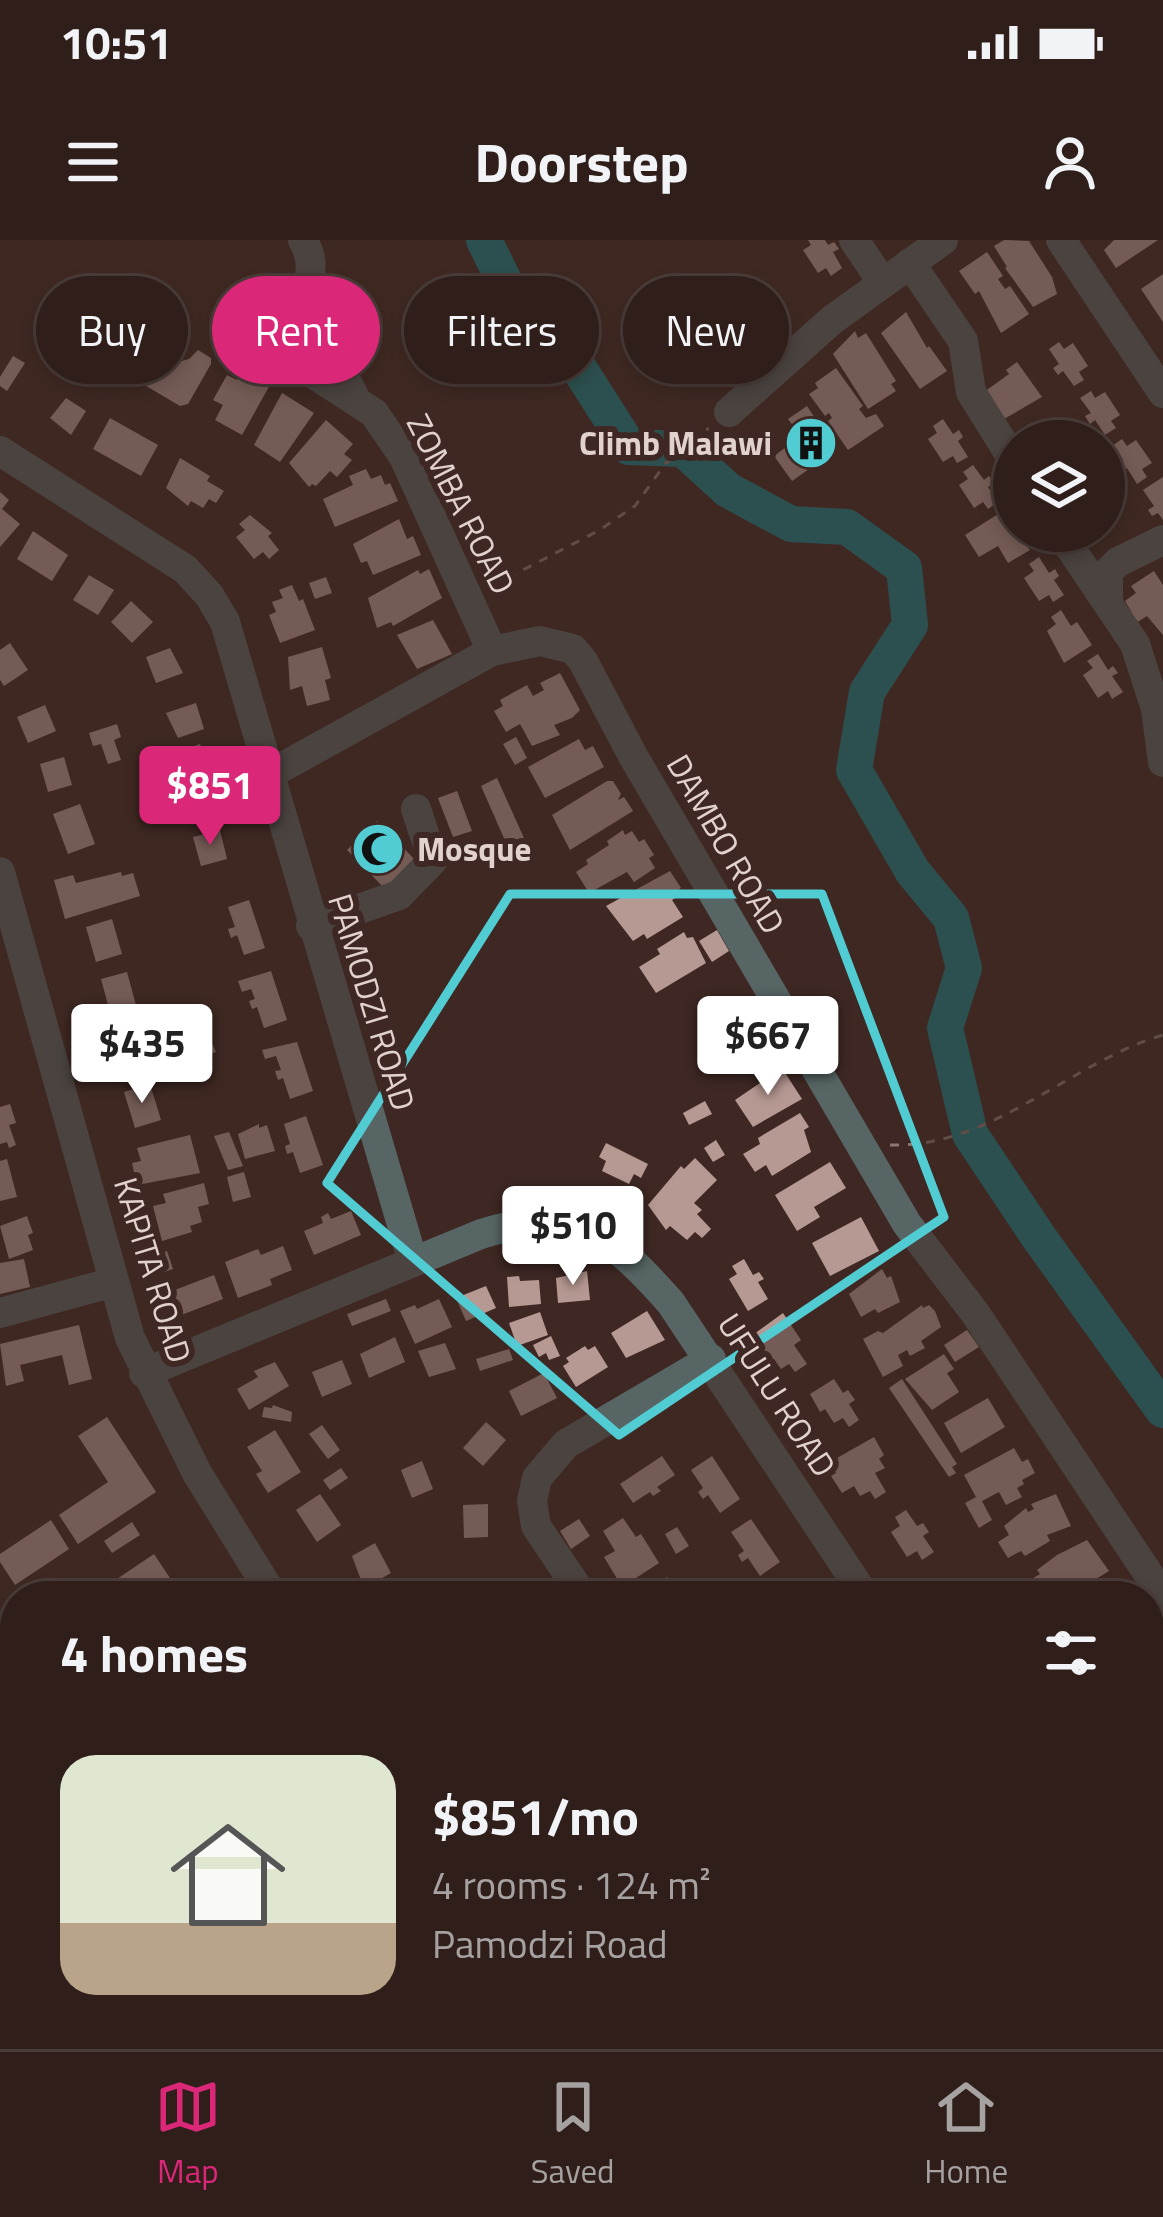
<!DOCTYPE html>
<meta charset="utf-8">
<style>
body{margin:0;font-family:"Titillium Web",sans-serif;background:#3b2b27;color:#f1f3f6;height:100vh;display:flex;flex-direction:column;font-size:45px;white-space:nowrap}
*{box-sizing:border-box;margin:0}
p{font-size:39px;color:#a7a2a2}
.icon{flex:none;width:66px;height:66px;fill:none;stroke:currentColor;stroke-width:2;stroke-linecap:round;stroke-linejoin:round}
.map{position:relative;flex:1;overflow:hidden}
.panel{position:absolute;left:0px;top:1341px;width:1164px;height:468px;display:flex;flex-direction:column;background:#2f1e1a;border-radius:48px 48px 0 0;box-shadow:0 6px 18px #0003,0 0 0 3px #4a3c39}
.panel>*{flex:none}
.banner{position:absolute;left:36px;top:36px;width:1092px;height:108px;display:flex;gap:24px}
.fabs{position:absolute;left:993px;top:180px;display:grid;gap:24px}
.fabs a{display:grid;place-items:center;width:132px;height:132px;border-radius:50%;background:#2f1e1a;box-shadow:0 6px 18px #0003,0 0 0 3px #4a3c39;font-size:60px}
.price{position:absolute;translate:-50% -102px;padding:0 27px;border-radius:12px;background:#fff;color:#222;font-size:39px;line-height:78px;filter:drop-shadow(0 3px 6px #0008)}
.price::after{content:'';position:absolute;left:50%;top:72px;width:36px;height:27px;margin-left:-18px;background:inherit;clip-path:polygon(0 0,100% 0,50% 100%)}
.price.active{background:#db2777;color:#fff}
ul{padding:0;list-style:none}
li{display:flex;align-items:center;gap:36px;height:300px;padding:0 60px}
li span{display:grid;place-items:center;flex:none;width:336px;height:240px;border-radius:36px;color:#555}
li>.icon{margin-inline-start:auto}
span .icon{width:144px;height:144px;fill:#fffc;stroke-width:1}
li b{font-size:51px}
h2{display:flex;justify-content:space-between;align-items:center;height:144px;padding:0 60px;font-size:51px}
.tag{padding:0 42px;border-radius:54px;background:#2f1e1a;box-shadow:0 6px 18px #0003,0 0 0 3px #4a3c39;font-size:42px;line-height:108px}
.tag.active{background:#db2777;color:#fff}
.status{display:flex;justify-content:space-between;align-items:center;height:84px;padding:0 60px;background:#2f1e1a;direction:ltr}
.status svg{height:33px;fill:currentColor}
header{display:flex;justify-content:space-between;align-items:center;height:156px;padding:0 60px;background:#2f1e1a;font-size:54px;font-weight:700}
.dock{display:flex;justify-content:space-around;align-items:center;height:168px;border-top:3px solid #4a3c39;background:#2f1e1a;font-size:33px;color:#a7a2a2}
.dock a{display:grid;justify-items:center;gap:6px}
.dock .active{color:#db2777}
.map>svg:first-child{display:block}
</style>
<div class="status"><b>10:51</b><svg viewBox="0 0 49 12"><path d="M0 12V9h3v3zM5 12V6h3v6zM10 12V3h3v9zM15 12V0h3v12zM26 1h20v11H26zM47 4h2v5h-2z"/></svg></div>
<header><svg class="icon" aria-label="menu" viewBox="0 0 24 24"><path d="M4 6h16M4 12h16M4 18h16"/></svg>Doorstep<svg class="icon" aria-label="person" viewBox="0 0 24 24"><circle cx="12" cy="8" r="4"/><path d="M4 21q1-7 8-7t8 7"/></svg></header>
<div class="map">
<svg width="1163" height="1809" viewBox="0 0 1163 1809">
<rect width="100%" height="100%" fill="#3f2823"/>
<g fill="none" stroke-linecap="round" stroke-linejoin="round">
<polyline stroke="#148086" stroke-width="36" points="484,0 509,51 566,108 629,207 683,209 728,250 791,284 847,287 904,328 910,385 867,452 854,530 913,632 951,678 964,728 945,788 970,894 1040,999 1163,1170"/>
</g>
<g fill="#b79993">
<polygon points="808,0 825,0 828,5 834,2 839,9 833,12 842,28 831,36 826,28 818,33 803,10 811,5"/>
<polygon points="1004,0 1029,1 1052,37 1057,54 1033,67 1005,28 1007,27 994,6"/>
<polygon points="1114,0 1158,0 1116,28 1104,10"/>
<polygon points="987,12 1003,36 998,39 1005,49 1010,46 1029,74 1001,93 979,51 975,54 959,31"/>
<polygon points="1163,34 1163,82 1141,49"/>
<polygon points="906,72 927,108 929,106 947,131 920,149 881,93"/>
<polygon points="855,91 858,98 866,93 896,141 891,144 896,151 868,169 833,114"/>
<polygon points="129,92 143,118 118,131 107,110 116,105 113,100"/>
<polygon points="1059,102 1064,109 1073,103 1088,126 1079,132 1084,140 1074,146 1063,131 1058,135 1053,128 1059,124 1049,109"/>
<polygon points="198,110 211,118 211,124 188,164 180,166 141,143 152,123 158,127 189,119"/>
<polygon points="13,116 25,123 7,151 0,146 0,137"/>
<polygon points="142,122 147,131 122,145 117,135"/>
<polygon points="1017,122 1042,157 1004,179 984,152 1009,134 1006,130"/>
<polygon points="244,128 271,143 242,195 215,180 223,165 213,160 227,135 237,140"/>
<polygon points="836,128 863,166 859,169 866,178 876,174 884,186 848,210 828,181 832,178 829,173 825,176 809,154 818,148 815,143"/>
<polygon points="1091,151 1095,158 1105,152 1120,175 1111,181 1116,188 1105,195 1095,180 1090,184 1085,176 1091,173 1080,158"/>
<polygon points="282,153 314,173 280,222 254,205"/>
<polygon points="66,158 86,171 71,195 50,178"/>
<polygon points="807,166 836,210 792,241 774,216 801,196 788,179"/>
<polygon points="110,178 158,205 141,236 93,209"/>
<polygon points="943,179 953,194 959,190 963,197 958,201 968,217 957,223 953,216 943,222 928,199 937,193 933,186"/>
<polygon points="326,180 353,204 344,214 352,220 337,237 330,231 316,246 312,244 309,247 289,223"/>
<polygon points="1122,199 1127,206 1136,200 1152,223 1142,229 1147,237 1137,244 1127,228 1121,232 1116,225 1122,221 1112,206"/>
<polygon points="180,218 210,236 207,241 224,251 216,263 209,259 203,268 191,261 188,266 166,248"/>
<polygon points="973,225 984,240 989,236 994,243 988,247 998,262 988,269 983,262 974,268 959,245 968,239 963,232"/>
<polygon points="366,229 371,239 381,235 385,245 390,243 398,261 335,287 323,259 353,245 349,236"/>
<polygon points="1163,237 1163,280 1158,273 1152,276 1148,270 1154,266 1143,250"/>
<polygon points="0,252 9,260 2,269 20,284 0,307"/>
<polygon points="1014,264 1014,291 1030,310 1008,323 998,306 979,317 965,295"/>
<polygon points="250,275 272,293 268,296 279,310 269,319 263,312 254,319 236,297 245,290 239,284"/>
<polygon points="399,279 407,299 413,296 421,315 373,335 367,321 361,323 353,304"/>
<polygon points="33,291 68,315 52,341 17,319"/>
<polygon points="1039,317 1049,333 1055,329 1059,336 1054,340 1064,355 1053,362 1049,355 1039,361 1024,338 1034,331 1029,324"/>
<polygon points="429,329 442,358 393,386 391,382 377,388 368,358 418,330 420,334"/>
<polygon points="1154,331 1163,345 1163,395 1147,376 1131,386 1124,375 1131,371 1125,361 1136,353 1131,346"/>
<polygon points="89,335 114,350 98,375 73,360"/>
<polygon points="326,337 332,353 315,359 309,343"/>
<polygon points="292,345 299,361 303,359 315,390 280,403 269,375 276,372 272,362 283,358 279,350"/>
<polygon points="131,361 153,382 132,403 111,382"/>
<polygon points="1061,370 1071,386 1077,382 1092,405 1064,423 1047,391 1056,384 1051,377"/>
<polygon points="433,380 452,414 417,429 397,395"/>
<polygon points="10,403 28,430 4,446 0,440 0,410"/>
<polygon points="322,407 331,438 325,440 330,460 307,466 302,446 290,450 288,417"/>
<polygon points="170,408 183,433 156,443 146,417"/>
<polygon points="1098,414 1108,430 1113,426 1118,433 1112,436 1123,452 1112,459 1108,451 1098,458 1083,435 1093,428 1087,421"/>
<polygon points="560,433 580,470 572,478 554,485 560,495 532,506 520,484 506,492 494,471 503,466 500,460 527,445 533,456 544,450 540,443"/>
<polygon points="196,463 204,489 178,498 166,473"/>
<polygon points="45,465 56,491 28,503 17,477"/>
<polygon points="117,484 121,497 114,500 121,520 108,524 101,504 93,506 89,493"/>
<polygon points="516,497 527,518 515,525 503,504"/>
<polygon points="579,499 585,510 593,506 604,527 545,558 528,527"/>
<polygon points="200,504 210,537 202,539 209,561 184,568 178,549 169,551 159,517"/>
<polygon points="64,517 72,545 48,552 40,524"/>
<polygon points="497,538 528,607 511,614 481,546"/>
<polygon points="607,541 613,541 621,554 618,560 624,557 633,571 570,610 552,575"/>
<polygon points="457,551 472,591 453,597 438,558"/>
<polygon points="80,564 95,604 68,614 53,574"/>
<polygon points="377,581 418,623 388,652 347,610"/>
<polygon points="220,590 227,619 201,626 193,597"/>
<polygon points="623,590 625,595 632,591 639,602 644,599 654,615 649,618 655,628 634,642 627,632 589,653 576,632 588,624 586,620 609,605 607,601"/>
<polygon points="670,631 681,648 673,653 675,658 672,660 683,677 647,699 644,694 633,701 606,666"/>
<polygon points="121,632 122,636 133,633 140,656 65,679 54,640 73,635 76,643"/>
<polygon points="249,660 265,708 244,715 237,695 231,698 228,689 235,687 228,667"/>
<polygon points="112,679 122,714 96,722 86,687"/>
<polygon points="717,690 729,711 712,722 699,701"/>
<polygon points="684,692 687,698 693,697 706,723 656,753 639,727 660,714 657,709"/>
<polygon points="271,731 287,780 264,788 257,767 252,769 249,761 255,759 251,749 242,752 238,741"/>
<polygon points="127,732 137,769 111,776 101,739"/>
<polygon points="205,787 216,812 205,816 195,792"/>
<polygon points="133,788 146,826 119,835 106,798"/>
<polygon points="297,802 313,851 290,859 283,838 278,840 275,831 281,830 276,816 265,819 262,810"/>
<polygon points="782,828 802,859 753,887 735,860"/>
<polygon points="150,844 161,880 135,888 124,852"/>
<polygon points="705,861 712,874 689,885 683,873"/>
<polygon points="10,864 16,883 9,885 16,905 9,908 7,902 0,904 0,867"/>
<polygon points="800,873 809,887 804,890 811,912 772,936 766,925 755,932 743,914 760,904 758,898"/>
<polygon points="306,876 323,925 300,933 293,912 287,914 285,906 290,904 284,884"/>
<polygon points="259,884 259,888 267,885 275,911 245,919 238,894"/>
<polygon points="229,892 243,926 228,930 214,896"/>
<polygon points="190,895 200,933 137,945 132,923 141,921 137,908"/>
<polygon points="716,900 725,915 713,922 704,908"/>
<polygon points="606,903 648,924 641,938 634,934 629,944 602,931 606,921 599,917"/>
<polygon points="695,918 717,940 694,963 702,970 697,974 711,989 702,998 695,992 687,1000 670,986 666,990 648,965 681,926 684,929"/>
<polygon points="7,919 17,957 0,961 0,921"/>
<polygon points="830,922 846,948 814,967 820,977 797,991 775,955"/>
<polygon points="244,932 251,957 233,962 227,937"/>
<polygon points="204,943 209,964 198,967 202,982 190,986 192,992 162,1001 153,966 166,963 163,954"/>
<polygon points="351,971 361,995 314,1015 304,991 323,983 321,977 328,973 331,979"/>
<polygon points="27,976 33,993 28,995 33,1010 9,1019 0,986"/>
<polygon points="861,977 879,1011 830,1036 812,1003"/>
<polygon points="283,1006 292,1030 270,1039 272,1045 238,1058 225,1022 258,1009 261,1015"/>
<polygon points="167,1011 173,1029 143,1039 137,1021"/>
<polygon points="24,1019 30,1047 0,1054 0,1023"/>
<polygon points="744,1019 753,1035 759,1032 764,1039 758,1042 768,1059 748,1071 729,1039 737,1034 732,1026"/>
<polygon points="882,1029 887,1038 891,1036 900,1062 878,1073 875,1069 861,1077 849,1054"/>
<polygon points="587,1031 590,1060 558,1063 556,1038"/>
<polygon points="214,1035 223,1059 176,1077 167,1053"/>
<polygon points="519,1036 520,1041 539,1040 541,1064 509,1067 507,1037"/>
<polygon points="486,1046 496,1068 466,1081 456,1058"/>
<polygon points="386,1059 391,1071 352,1086 347,1074"/>
<polygon points="439,1059 452,1087 415,1104 400,1071 415,1065 417,1069"/>
<polygon points="922,1065 923,1068 929,1065 935,1071 941,1087 921,1101 925,1108 910,1116 907,1110 898,1115 903,1126 883,1137 863,1099 878,1091 883,1093"/>
<polygon points="647,1071 665,1100 626,1118 611,1093"/>
<polygon points="540,1072 548,1095 517,1106 509,1083"/>
<polygon points="783,1073 801,1100 794,1105 807,1124 795,1132 789,1124 781,1129 774,1119 768,1123 750,1097"/>
<polygon points="79,1085 92,1139 69,1145 62,1115 20,1125 24,1141 6,1146 0,1104"/>
<polygon points="967,1090 979,1107 955,1122 944,1105"/>
<polygon points="551,1096 560,1116 549,1120 546,1113 539,1117 533,1105"/>
<polygon points="395,1097 405,1122 369,1138 360,1114"/>
<polygon points="445,1103 456,1129 429,1137 418,1111"/>
<polygon points="585,1106 588,1110 595,1106 608,1127 576,1147 563,1126 569,1122 566,1118"/>
<polygon points="750,1108 758,1120 743,1129 735,1117"/>
<polygon points="509,1109 513,1120 480,1131 476,1119"/>
<polygon points="944,1114 954,1129 947,1133 959,1152 932,1170 905,1139"/>
<polygon points="342,1120 352,1144 322,1157 312,1132"/>
<polygon points="275,1122 289,1146 249,1170 237,1149 258,1137 254,1131"/>
<polygon points="544,1133 557,1158 521,1176 509,1151"/>
<polygon points="834,1139 843,1153 848,1150 855,1160 849,1164 859,1180 849,1187 843,1178 834,1183 825,1169 820,1172 810,1154"/>
<polygon points="902,1139 957,1224 952,1227 956,1233 949,1237 889,1148"/>
<polygon points="988,1158 1005,1187 961,1213 944,1183"/>
<polygon points="273,1165 292,1172 291,1182 262,1177 264,1167 272,1168"/>
<polygon points="107,1177 156,1252 78,1304 59,1275 108,1242 78,1196"/>
<polygon points="486,1182 506,1200 483,1226 463,1208"/>
<polygon points="322,1185 340,1210 328,1219 309,1194"/>
<polygon points="275,1190 301,1232 268,1253 256,1234 262,1231 247,1207"/>
<polygon points="874,1197 884,1215 879,1219 885,1228 875,1233 886,1252 875,1259 870,1251 860,1256 854,1246 842,1253 831,1236 836,1233 830,1222"/>
<polygon points="1014,1208 1022,1222 1028,1219 1035,1233 1022,1240 1024,1244 1017,1248 1022,1257 1006,1265 999,1252 982,1261 992,1280 979,1288 965,1263 976,1257 964,1235"/>
<polygon points="662,1216 675,1235 657,1247 661,1251 653,1256 650,1252 633,1263 620,1244"/>
<polygon points="712,1216 740,1259 720,1273 708,1255 703,1259 698,1252 703,1248 691,1230"/>
<polygon points="422,1221 433,1249 412,1258 401,1230"/>
<polygon points="341,1228 348,1238 330,1250 323,1240"/>
<polygon points="320,1254 341,1285 317,1302 296,1270"/>
<polygon points="1056,1254 1071,1286 1047,1295 1050,1301 1025,1316 1021,1311 1008,1318 998,1302 1009,1295 1004,1286 1026,1268 1028,1272 1034,1269 1031,1264"/>
<polygon points="488,1264 488,1297 464,1298 463,1265"/>
<polygon points="906,1270 917,1286 923,1283 929,1292 923,1296 934,1312 922,1320 917,1311 907,1317 891,1292 900,1286 895,1277"/>
<polygon points="623,1278 636,1297 641,1294 659,1323 622,1347 604,1317 615,1311 603,1291"/>
<polygon points="579,1279 590,1296 571,1309 560,1291"/>
<polygon points="751,1279 780,1322 760,1336 748,1318 742,1322 738,1315 744,1311 731,1292"/>
<polygon points="51,1280 69,1309 15,1345 0,1322 0,1314"/>
<polygon points="132,1282 140,1295 112,1313 104,1301"/>
<polygon points="677,1287 689,1306 676,1314 665,1294"/>
<polygon points="1087,1300 1109,1331 1078,1350 1072,1342 1055,1356 1040,1356 1030,1340 1040,1334 1037,1330 1057,1315"/>
<polygon points="375,1303 391,1333 364,1348 352,1316"/>
<polygon points="154,1314 182,1356 120,1356 111,1343"/>
<polygon points="667,1337 679,1356 649,1356 646,1351"/>
<polygon points="1149,1393 1163,1416 1163,1423 1149,1435"/>
<polygon points="1163,1444 1163,1486 1149,1500 1149,1453"/>
<polygon points="1153,1641 1163,1657 1163,1675 1159,1677 1163,1698 1159,1701 1153,1692 1149,1694 1149,1643"/>
<polygon points="258,1794 289,1794 273,1809 233,1809"/>
<polygon points="301,1794 319,1794 313,1802 329,1794 336,1809 298,1809 307,1804"/>
<polygon points="352,1794 395,1794 400,1801 388,1809 370,1809 363,1798 357,1802"/>
<polygon points="413,1794 459,1794 469,1809 394,1809"/>
<polygon points="792,1794 826,1794 804,1809"/>
<polygon points="929,1794 965,1794 969,1809 939,1809"/>
<polygon points="993,1794 1013,1794 1021,1809 1001,1809"/>
<polygon points="1064,1794 1074,1794 1077,1798 1087,1794 1100,1809 1069,1809 1060,1796"/>
</g>
<g fill="none" stroke-linecap="round" stroke-linejoin="round">
<g stroke="#8c7873" stroke-width="3" stroke-dasharray="9 9" stroke-linecap="butt">
<polyline points="496,353 521,331 598,291 635,266 665,224 709,188"/>
<path d="M890,905C992,908 1069,823 1163,795"/>
</g>
<g stroke="#576565" stroke-width="30">
<path d="M303,0C319,29 304,39 310,65C317,96 339,126 353,154"/>
<polyline points="854,0 883,43"/>
<polyline points="1061,0 1163,153"/>
<polyline points="910,23 963,101 971,152 1014,221"/>
<polyline points="230,80 374,173 404,217 492,411"/>
<polyline points="729,172 832,80 943,0"/>
<polyline points="0,211 185,329 209,355 225,382 413,1022"/>
<polyline points="1059,291 1135,404 1156,469 1163,522"/>
<polyline points="1108,362 1108,332 1118,322 1163,300"/>
<polyline points="270,534 492,411 540,401 573,409 583,421 633,516 907,984 975,1073 1163,1356"/>
<polyline points="0,632 130,1098 197,1233 273,1356"/>
<polyline points="311,686 399,655 433,620 416,569"/>
<polyline points="0,1073 114,1042"/>
<path d="M144,1133L481,994C574,965 610,994 671,1063L865,1356"/>
<polyline points="583,1356 536,1286 532,1261 537,1238 566,1204 711,1119"/>
<polyline points="0,1461 15,1454"/>
<polyline points="0,1614 15,1602"/>
<polyline points="0,1685 15,1708"/>
<polyline points="71,1794 81,1809"/>
<polyline points="339,1794 349,1809"/>
<polyline points="554,1794 564,1809"/>
<polyline points="872,1794 882,1809"/>
<polyline points="1141,1794 1147,1809"/>
<polyline points="218,1809 241,1794"/>
</g>
</g>
<path d="M0 0H1163V1809H0ZM510,654H822L944,977L619,1195L327,943Z" fill="#3f2823" fill-opacity=".55" fill-rule="evenodd"/>
<path fill="none" stroke="#51ccd3" stroke-width="9" stroke-linejoin="round" d="M510,654H822L944,977L619,1195L327,943Z"/>
<defs>
<g id="building-disc" transform="scale(2.7)"><circle r="9.5" fill="#51ccd3" stroke="#3f2823"/><path d="M-4-6H4V6H1V3H-1V6H-4ZM-2.5-4.3h1.7v1.8h-1.7ZM.8-4.3h1.7v1.8H.8ZM-2.5-1h1.7V.8h-1.7ZM.8-1h1.7V.8H.8Z" fill="#111"/></g>
<g id="mosque-disc" transform="scale(2.7)"><circle r="9.5" fill="#51ccd3" stroke="#3f2823"/><path d="M3.5-4.9A6 6 0 1 0 3.5 4.9A5 5 0 1 1 3.5-4.9Z" fill="#111"/></g>
</defs>
<g fill-rule="evenodd">
<use href="#building-disc" x="811" y="203"/>
<use href="#mosque-disc" x="378" y="609"/>
</g>
<g text-anchor="middle" dominant-baseline="central" stroke-width="12" stroke-linejoin="round" paint-order="stroke">
<g font-size="33" font-weight="bold" fill="#e2d2ce" stroke="#3f2823" text-anchor="end">
<text x="772" y="203">Climb Malawi</text>
<text x="417" y="609" text-anchor="start">Mosque</text>
</g>
<g font-size="33" fill="#e2d2ce" stroke="#3f2823">
<text transform="translate(461 264) rotate(63)">ZOMBA ROAD</text>
<text transform="translate(726 604) rotate(60)">DAMBO ROAD</text>
<text transform="translate(372 762) rotate(73)">PAMODZI ROAD</text>
<text transform="translate(153 1030) rotate(73)">KAPITA ROAD</text>
<text transform="translate(777 1155) rotate(57)">UFULU ROAD</text>
</g>
</g>
</svg>
<div class="fabs">
<a><svg class="icon" aria-label="layers" viewBox="0 0 24 24"><path d="M12 4l9 5-9 5-9-5zM3 14l9 5 9-5"/></svg></a>
</div>
<b class="price active" style="left:210px;top:608px">$851</b>
<b class="price" style="left:768px;top:858px">$667</b>
<b class="price" style="left:142px;top:866px">$435</b>
<b class="price" style="left:573px;top:1048px">$510</b>
<div class="banner">
<a class="tag">Buy</a>
<a class="tag active">Rent</a>
<a class="tag">Filters</a>
<a class="tag">New</a>
</div>
<section class="panel">
<h2>4 homes<svg class="icon" aria-label="filters" viewBox="0 0 24 24"><path d="M4 7h16M4 17h16"/><circle cx="9" cy="7" r="2"/><circle cx="15" cy="17" r="2"/></svg></h2>
<ul>
<li><span style="background:linear-gradient(#dfe7d0 70%,#b9a48a 0)"><svg class="icon" aria-label="home" viewBox="0 0 24 24"><path d="M3 11l9-7 9 7M6 9v11h12V9"/></svg></span><div><b>$851/mo</b><p>4 rooms · 124 m²</p><p>Pamodzi Road</p></div></li>
</ul>
</section>
</div>
<nav class="dock">
<a class="active"><svg class="icon" aria-label="map" viewBox="0 0 24 24"><path d="M3 6l6-2 6 2 6-2v14l-6 2-6-2-6 2zM9 4v14M15 6v14"/></svg>Map</a>
<a><svg class="icon" aria-label="saved" viewBox="0 0 24 24"><path d="M7 4h10v16l-5-4-5 4z"/></svg>Saved</a>
<a><svg class="icon" aria-label="home" viewBox="0 0 24 24"><path d="M3 11l9-7 9 7M6 9v11h12V9"/></svg>Home</a>
</nav>
